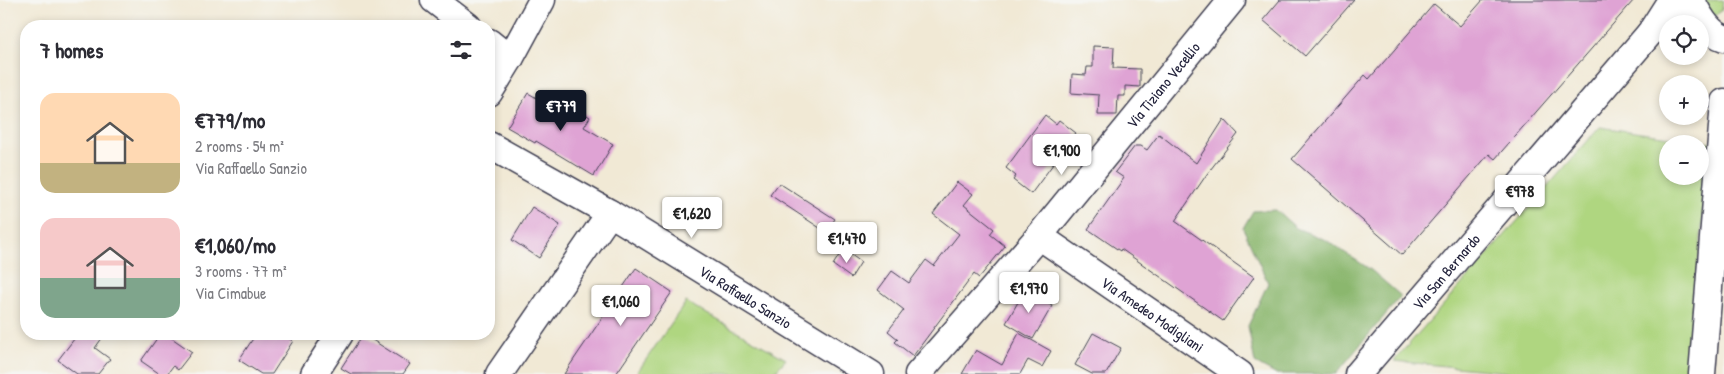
<!DOCTYPE html>
<meta charset="utf-8">
<style>
body{margin:0;font-family:"Patrick Hand",sans-serif;background:#f7f7f7;color:#2b2b33;height:100vh;display:flex;flex-direction:column;font-size:19px;white-space:nowrap}
*{box-sizing:border-box;margin:0}
p{font-size:16px;color:#7c7c81}
.icon{flex:none;width:28px;height:28px;fill:none;stroke:currentColor;stroke-width:2;stroke-linecap:round;stroke-linejoin:round}
.map{position:relative;flex:1;overflow:hidden}
.side{position:absolute;left:20px;top:20px;width:475px;height:320px;display:flex;flex-direction:column;background:#fff;border-radius:20px;box-shadow:0 2px 8px #0003}
.side>*{flex:none}
.buttons{position:absolute;left:1659px;top:15px;display:grid;gap:10px}
.buttons a{display:grid;place-items:center;width:50px;height:50px;border-radius:50%;background:#fff;box-shadow:0 2px 8px #0003;font-size:25px}
.price{position:absolute;translate:-50% -42px;padding:0 11px;border-radius:5px;background:#fff;color:#222;font-size:16px;line-height:32px;filter:drop-shadow(0 1px 2px #0008)}
.price::after{content:'';position:absolute;left:50%;top:30px;width:15px;height:11px;margin-left:-8px;background:inherit;clip-path:polygon(0 0,100% 0,50% 100%)}
.price.current{background:#111827;color:#fff}
ul{padding:0;list-style:none}
li{display:flex;align-items:center;gap:15px;height:125px;padding:0 20px}
li span{display:grid;place-items:center;flex:none;width:140px;height:100px;border-radius:15px;color:#555}
li>.icon{margin-inline-start:auto}
span .icon{width:60px;height:60px;fill:#fffc;stroke-width:1}
li b{font-size:21px}
h2{display:flex;justify-content:space-between;align-items:center;height:60px;padding:0 20px;font-size:21px}
.map>svg:first-child{display:block}
</style>
<div class="map">
<svg width="1724" height="374" viewBox="0 0 1724 374">
<rect width="100%" height="100%" fill="#f6f6f2"/>
<filter id="ink" filterUnits="userSpaceOnUse"><feTurbulence type="fractalNoise" baseFrequency=".02" numOctaves="2"/><feDisplacementMap in="SourceGraphic" scale="10" xChannelSelector="R" yChannelSelector="G"/><feConvolveMatrix kernelMatrix="1 2 1 2 8 2 1 2 1" color-interpolation-filters="sRGB"/></filter>
<filter id="wash" filterUnits="userSpaceOnUse"><feTurbulence type="fractalNoise" baseFrequency=".0096" numOctaves="4" result="noise"/><feDisplacementMap in="SourceGraphic" scale="20" xChannelSelector="R" yChannelSelector="G"/><feGaussianBlur stdDeviation="1.12" result="paint"/><feColorMatrix in="noise" values="0 0 0 0 0 0 0 0 0 0 0 0 0 0 0 0 0 1.4 0 .05"/><feComposite in="paint" operator="in"/></filter>
<g filter="url(#wash)">
<rect width="100%" height="100%" fill="#f1e9d5"/>
<g fill="#afd680" stroke="#687c5e" fill-rule="evenodd">
<polygon points="1700,0 1723,0 1722,10 1713,17"/>
<path d="M1600,127L1710,143L1688,374H1527L1394,361ZM1668,144H1700V176H1668Z"/>
<polygon points="686,302 786,359 773,374 636,374"/>
</g>
<polygon fill="#8bb76e" stroke="#566c54" points="1276,210 1296,228 1326,240 1371,270 1401,296 1336,374 1275,374 1255,363 1248,326 1268,283 1243,228 1253,211"/>
<g id="blocks">
<g fill="#dfa3d4">
<polygon points="1280,0 1354,0 1305,56 1263,20"/>
<polygon points="1483,0 1634,0 1495,159 1489,154 1402,255 1292,159 1365,75 1369,79 1434,4 1460,26"/>
<polygon points="1093,46 1114,47 1113,68 1140,69 1140,87 1125,86 1125,96 1118,96 1117,115 1098,115 1099,95 1071,93 1072,74 1086,75 1087,67 1093,67"/>
<polygon points="528,93 556,109 561,100 590,117 584,127 613,144 594,176 536,141 535,143 507,127"/>
<polygon points="1045,115 1056,124 1059,120 1076,133 1031,194 1013,180 1016,176 1006,168"/>
<polygon points="1224,119 1238,134 1207,174 1175,221 1254,277 1223,321 1121,249 1120,251 1088,229 1124,178 1115,172 1135,146 1141,146 1147,150 1159,134 1196,163"/>
<polygon points="957,182 973,194 964,205 994,229 990,234 1005,246 979,278 974,274 913,356 895,342 898,339 888,331 904,310 878,290 892,271 909,283 926,260 934,266 959,234 933,214"/>
<polygon points="779,183 835,219 826,232 770,195"/>
<polygon points="532,207 560,225 539,258 512,240"/>
<polygon points="843,249 861,262 851,278 833,265"/>
<polygon points="636,268 672,292 616,374 564,374"/>
<polygon points="1025,290 1052,306 1033,339 1006,323"/>
<polygon points="1019,333 1051,351 1042,367 1028,360 1020,374 962,374 976,350 1002,365"/>
<polygon points="1093,333 1121,348 1106,374 1092,374 1075,365"/>
<polygon points="78,334 105,334 95,348 110,359 98,374 77,374 58,360"/>
<polygon points="160,334 166,334 192,352 178,370 173,366 167,374 160,374 141,361"/>
<polygon points="256,334 281,334 293,341 272,374 261,374 239,360"/>
<polygon points="363,334 410,364 403,374 351,374 341,368"/>
</g>
</g>
</g>
<g filter="url(#ink)">
<use href="#blocks" fill-opacity="0" stroke="#414052" stroke-width="1"/>
<g fill="none" stroke-linecap="round" stroke-linejoin="round">
<g stroke="#414052" stroke-width="29">
<g id="minor">
<polyline points="434,0 468,26"/>
<path d="M1693,3C1700,17 1709,33 1724,38"/>
<path d="M1650,33C1668,21 1679,17 1701,18"/>
<polyline points="489,42 510,59"/>
<polyline points="489,93 510,59 542,0"/>
<path id="s1" d="M489,145L610,213L871,374"/>
<path id="s2" d="M1039,236L1240,374"/>
<polyline points="314,374 340,334"/>
<polyline points="499,374 610,213"/>
<path id="s3" d="M918,374L1039,236L1232,0"/>
<path id="s4" d="M1358,374L1650,33L1671,0"/>
<polyline points="1702,374 1724,102"/>
</g>
</g>
<use href="#minor" stroke="#fff" stroke-width="26"/>
</g>
</g>
<g text-anchor="middle" dominant-baseline="central" stroke-width="4" stroke-linejoin="round" paint-order="stroke">
<g font-size="15" fill="#22223b" stroke="#f6f6f2">
<text stroke="none"><textPath href="#s3" startOffset="379">Via Tiziano Vecellio</textPath></text>
<text stroke="none"><textPath href="#s4" startOffset="135">Via San Bernardo</textPath></text>
<text stroke="none"><textPath href="#s1" startOffset="298">Via Raffaello Sanzio</textPath></text>
<text stroke="none"><textPath href="#s2" startOffset="138">Via Amedeo Modigliani</textPath></text>
</g>
</g>
</svg>
<div class="buttons">
<a><svg class="icon" aria-label="locate" viewBox="0 0 24 24"><circle cx="12" cy="12" r="6"/><path d="M12 2v4M12 18v4M2 12h4M18 12h4"/></svg></a>
<a>+</a>
<a>−</a>
</div>
<b class="price current" style="left:561px;top:132px">€779</b>
<b class="price" style="left:1062px;top:176px">€1,900</b>
<b class="price" style="left:1520px;top:217px">€978</b>
<b class="price" style="left:692px;top:239px">€1,620</b>
<b class="price" style="left:847px;top:264px">€1,470</b>
<b class="price" style="left:1029px;top:314px">€1,970</b>
<b class="price" style="left:621px;top:327px">€1,060</b>
<section class="side">
<h2>7 homes<svg class="icon" aria-label="filters" viewBox="0 0 24 24"><path d="M4 7h16M4 17h16"/><circle cx="9" cy="7" r="2"/><circle cx="15" cy="17" r="2"/></svg></h2>
<ul>
<li><span style="background:linear-gradient(#ffd9b3 70%,#c2b280 0)"><svg class="icon" aria-label="home" viewBox="0 0 24 24"><path d="M3 11l9-7 9 7M6 9v11h12V9"/></svg></span><div><b>€779/mo</b><p>2 rooms · 54 m²</p><p>Via Raffaello Sanzio</p></div></li>
<li><span style="background:linear-gradient(#f6c9c9 60%,#7fa58c 0)"><svg class="icon" aria-label="home" viewBox="0 0 24 24"><path d="M3 11l9-7 9 7M6 9v11h12V9"/></svg></span><div><b>€1,060/mo</b><p>3 rooms · 77 m²</p><p>Via Cimabue</p></div></li>
</ul>
</section>
</div>
